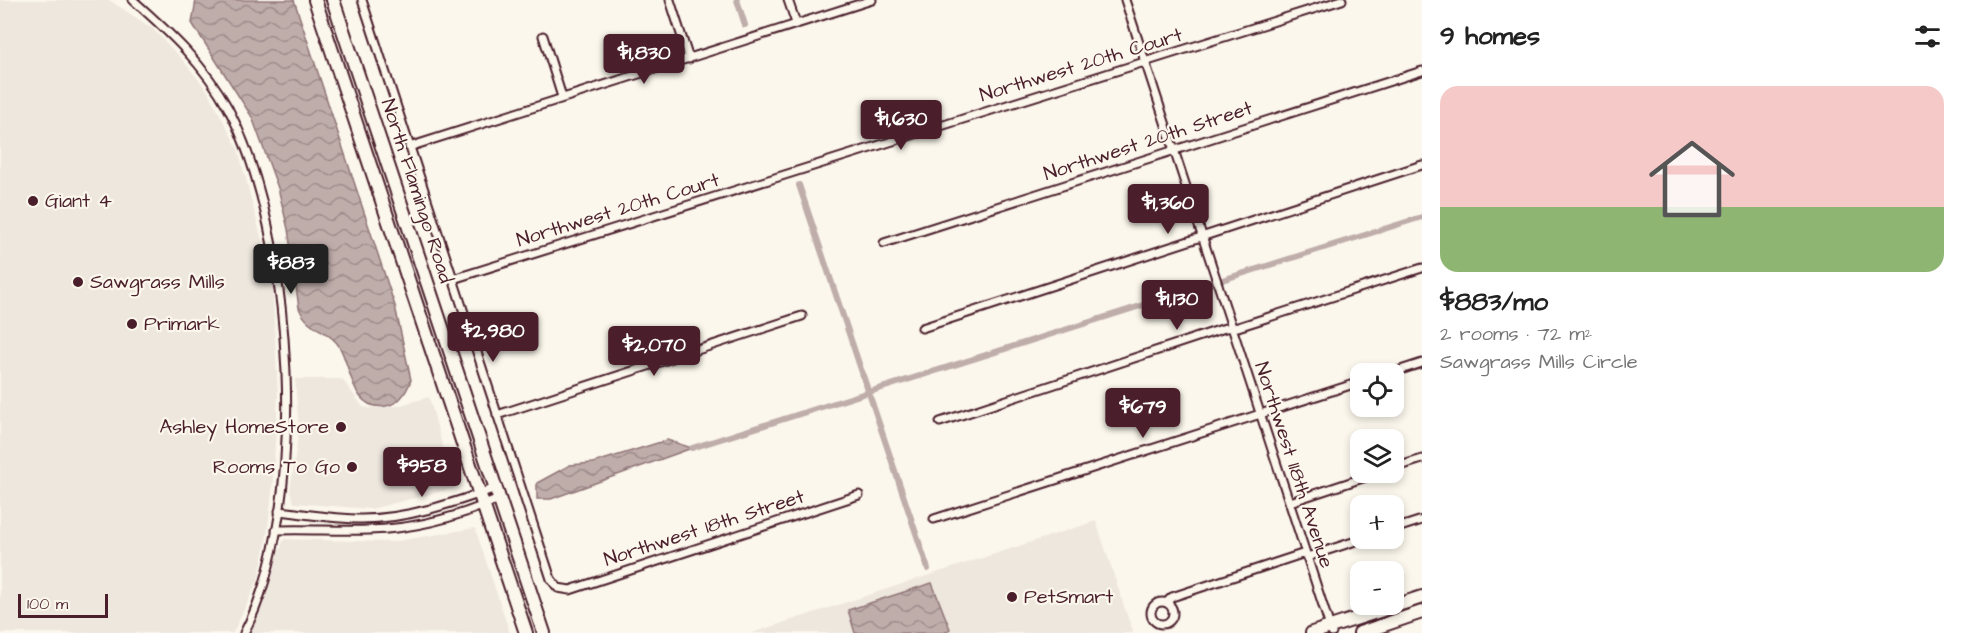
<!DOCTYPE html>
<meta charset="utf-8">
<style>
body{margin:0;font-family:"Architects Daughter",sans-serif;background:#f2f2f2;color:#222;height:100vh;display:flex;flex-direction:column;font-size:22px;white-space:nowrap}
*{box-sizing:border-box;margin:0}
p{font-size:20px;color:#767676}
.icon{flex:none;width:33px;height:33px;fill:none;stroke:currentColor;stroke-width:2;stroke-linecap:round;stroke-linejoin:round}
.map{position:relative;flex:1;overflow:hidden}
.drawer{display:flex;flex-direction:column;background:#fff;width:540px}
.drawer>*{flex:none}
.controls{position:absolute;left:1350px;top:363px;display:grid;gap:12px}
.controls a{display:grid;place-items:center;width:54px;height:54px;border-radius:12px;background:#fff;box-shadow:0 3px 9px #0003;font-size:30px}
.scale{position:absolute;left:18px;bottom:15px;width:90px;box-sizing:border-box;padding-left:6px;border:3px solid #4a1f2b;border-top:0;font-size:16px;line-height:21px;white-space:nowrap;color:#4a1f2b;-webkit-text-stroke:4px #fbf7ec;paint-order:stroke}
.price{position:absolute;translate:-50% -51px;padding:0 14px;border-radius:6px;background:#4a1f2b;color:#fff;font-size:20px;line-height:39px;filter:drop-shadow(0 2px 3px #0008)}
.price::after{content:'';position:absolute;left:50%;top:36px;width:18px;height:14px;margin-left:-9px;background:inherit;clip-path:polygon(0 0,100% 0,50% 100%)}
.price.current{background:#222;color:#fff}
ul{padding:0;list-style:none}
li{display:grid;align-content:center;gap:12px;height:318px;padding:0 18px}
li+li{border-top:2px solid #e0e0e0}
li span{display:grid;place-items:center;height:186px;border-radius:18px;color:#555}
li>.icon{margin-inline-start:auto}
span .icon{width:108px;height:108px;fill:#fffc;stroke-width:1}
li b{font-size:26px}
h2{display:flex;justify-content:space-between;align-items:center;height:72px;padding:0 18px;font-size:26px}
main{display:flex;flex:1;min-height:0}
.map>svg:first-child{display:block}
</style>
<main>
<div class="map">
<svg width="1422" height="633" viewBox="0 0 1422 633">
<defs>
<pattern id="water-waves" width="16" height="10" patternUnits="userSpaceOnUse" patternTransform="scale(1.5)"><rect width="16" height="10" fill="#bfadaa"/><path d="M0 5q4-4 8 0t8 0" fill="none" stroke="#9d8c8b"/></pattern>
</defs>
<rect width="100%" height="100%" fill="#fbf7ec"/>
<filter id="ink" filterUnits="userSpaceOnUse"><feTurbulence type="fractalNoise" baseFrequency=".0167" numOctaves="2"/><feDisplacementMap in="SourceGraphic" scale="12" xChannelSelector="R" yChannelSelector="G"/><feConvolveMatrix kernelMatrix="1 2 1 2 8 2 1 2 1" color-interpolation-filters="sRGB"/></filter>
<g filter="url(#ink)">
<g fill="#eee7de">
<polygon points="0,0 109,0 152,28 181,58 207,90 238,149 272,279 278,396 272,493 266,543 258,580 233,633 0,633"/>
<polygon points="295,379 342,379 363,407 369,408 397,406 429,397 454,488 371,509 294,503 290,491 299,430"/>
<polygon points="1096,521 1133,633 752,633"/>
<polygon points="475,528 510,633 249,633 284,539 392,542"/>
</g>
<g fill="url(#water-waves)" stroke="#907477" stroke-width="1.5">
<path d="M196,0H294L395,306L411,380C407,391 399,404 386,406C351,412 352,367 339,346C328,329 308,330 299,308L288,229L278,188L252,117L192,23Z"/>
<polygon points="667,440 692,448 551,499 537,499 537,483 570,465 593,463"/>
<polygon points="932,583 950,629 944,633 855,633 848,610"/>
</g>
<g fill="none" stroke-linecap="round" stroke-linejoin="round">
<g stroke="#bfadaa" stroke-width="6">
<polyline points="737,0 745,25"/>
<polyline points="799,185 928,569"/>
<polyline points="1222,280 1422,217"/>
<polyline points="692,448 1213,283"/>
</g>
<g stroke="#4a1f2b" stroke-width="11">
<g id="minor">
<path d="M133,0C170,33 204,64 228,108C294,232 311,507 244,633"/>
<polyline points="362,0 551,579 558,588 570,590 859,495"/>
<polyline points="670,0 689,59"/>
<polyline points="788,0 796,23"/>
<polyline points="1125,0 1332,633"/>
<polyline points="543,36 562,97"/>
<polyline points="409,147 872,0"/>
<polyline points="884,243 1422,71"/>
<polyline points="453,279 1342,0"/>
<polyline points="922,328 1422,165"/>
<polyline points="1388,374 1422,363"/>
<polyline points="497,415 802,316"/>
<polyline points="940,422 1225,328 1238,327 1422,268"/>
<polyline points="1394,468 1422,459"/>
<polyline points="1290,502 1381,472"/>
<path d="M279,511C306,514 335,519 362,519C407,519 453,503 496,488"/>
<polyline points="934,519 1360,382"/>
<polyline points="1394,529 1422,520"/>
<path d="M276,530C307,529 338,531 369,530C414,529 458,517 499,499"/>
<polyline points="1307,557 1365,538"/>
<circle cx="1162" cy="613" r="11"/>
<polyline points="1167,602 1172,597 1305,553"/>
</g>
</g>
<g stroke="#4a1f2b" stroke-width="16">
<g id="trunk">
<polyline points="315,0 526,633"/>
<polyline points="333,0 544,633"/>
<polyline points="1312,633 1422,597"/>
<polyline points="1360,633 1422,612"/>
</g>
</g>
<use href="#minor" stroke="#fbf7ec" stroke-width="7"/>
<use href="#trunk" stroke="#fbf7ec" stroke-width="12"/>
</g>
</g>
<g fill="#4a1f2b" stroke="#fbf7ec" stroke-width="2">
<circle cx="33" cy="201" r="6"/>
<circle cx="78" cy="282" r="6"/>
<circle cx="132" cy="324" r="6"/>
<circle cx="341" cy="427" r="6"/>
<circle cx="352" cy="467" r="6"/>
<circle cx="1012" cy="597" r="6"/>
</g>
<g text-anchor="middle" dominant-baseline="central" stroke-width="4.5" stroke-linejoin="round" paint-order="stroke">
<g font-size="20" fill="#4a1f2b" stroke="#fbf7ec">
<text transform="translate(1081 65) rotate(-17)">Northwest 20th Court</text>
<text transform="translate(1148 141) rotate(-18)">Northwest 20th Street</text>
<text transform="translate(417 191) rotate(72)">North Flamingo Road</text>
<text transform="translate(618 210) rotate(-17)">Northwest 20th Court</text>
<text transform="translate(1294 465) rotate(72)">Northwest 118th Avenue</text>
<text transform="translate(704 528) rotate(-18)">Northwest 18th Street</text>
</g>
<g font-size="20" fill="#4a1f2b" stroke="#fbf7ec" text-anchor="start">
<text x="45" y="201">Giant 4</text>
<text x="90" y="282">Sawgrass Mills</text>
<text x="144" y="324">Primark</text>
<text x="329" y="427" text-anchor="end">Ashley HomeStore</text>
<text x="340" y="467" text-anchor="end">Rooms To Go</text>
<text x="1024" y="597">PetSmart</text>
</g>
</g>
</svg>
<div class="controls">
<a><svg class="icon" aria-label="locate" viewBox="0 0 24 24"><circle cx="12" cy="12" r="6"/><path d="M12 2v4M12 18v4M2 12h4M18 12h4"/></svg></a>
<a><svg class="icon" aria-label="layers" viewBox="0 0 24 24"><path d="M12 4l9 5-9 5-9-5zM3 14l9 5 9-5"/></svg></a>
<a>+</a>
<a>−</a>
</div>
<div class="scale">100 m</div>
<b class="price" style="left:644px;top:85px">$1,830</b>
<b class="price" style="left:901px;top:151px">$1,630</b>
<b class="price" style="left:1168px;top:235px">$1,360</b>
<b class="price current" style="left:291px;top:295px">$883</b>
<b class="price" style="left:1177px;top:331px">$1,130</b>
<b class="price" style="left:493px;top:363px">$2,980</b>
<b class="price" style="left:654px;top:377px">$2,070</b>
<b class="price" style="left:1143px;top:439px">$679</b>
<b class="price" style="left:422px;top:498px">$958</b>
</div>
<section class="drawer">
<h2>9 homes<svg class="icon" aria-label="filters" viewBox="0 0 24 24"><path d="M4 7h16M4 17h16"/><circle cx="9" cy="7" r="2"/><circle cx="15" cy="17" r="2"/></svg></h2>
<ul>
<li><span style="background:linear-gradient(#f6c9c9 65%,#8fb573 0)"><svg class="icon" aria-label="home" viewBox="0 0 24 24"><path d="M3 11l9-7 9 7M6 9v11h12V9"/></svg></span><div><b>$883/mo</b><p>2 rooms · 72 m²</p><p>Sawgrass Mills Circle</p></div></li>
</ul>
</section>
</main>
